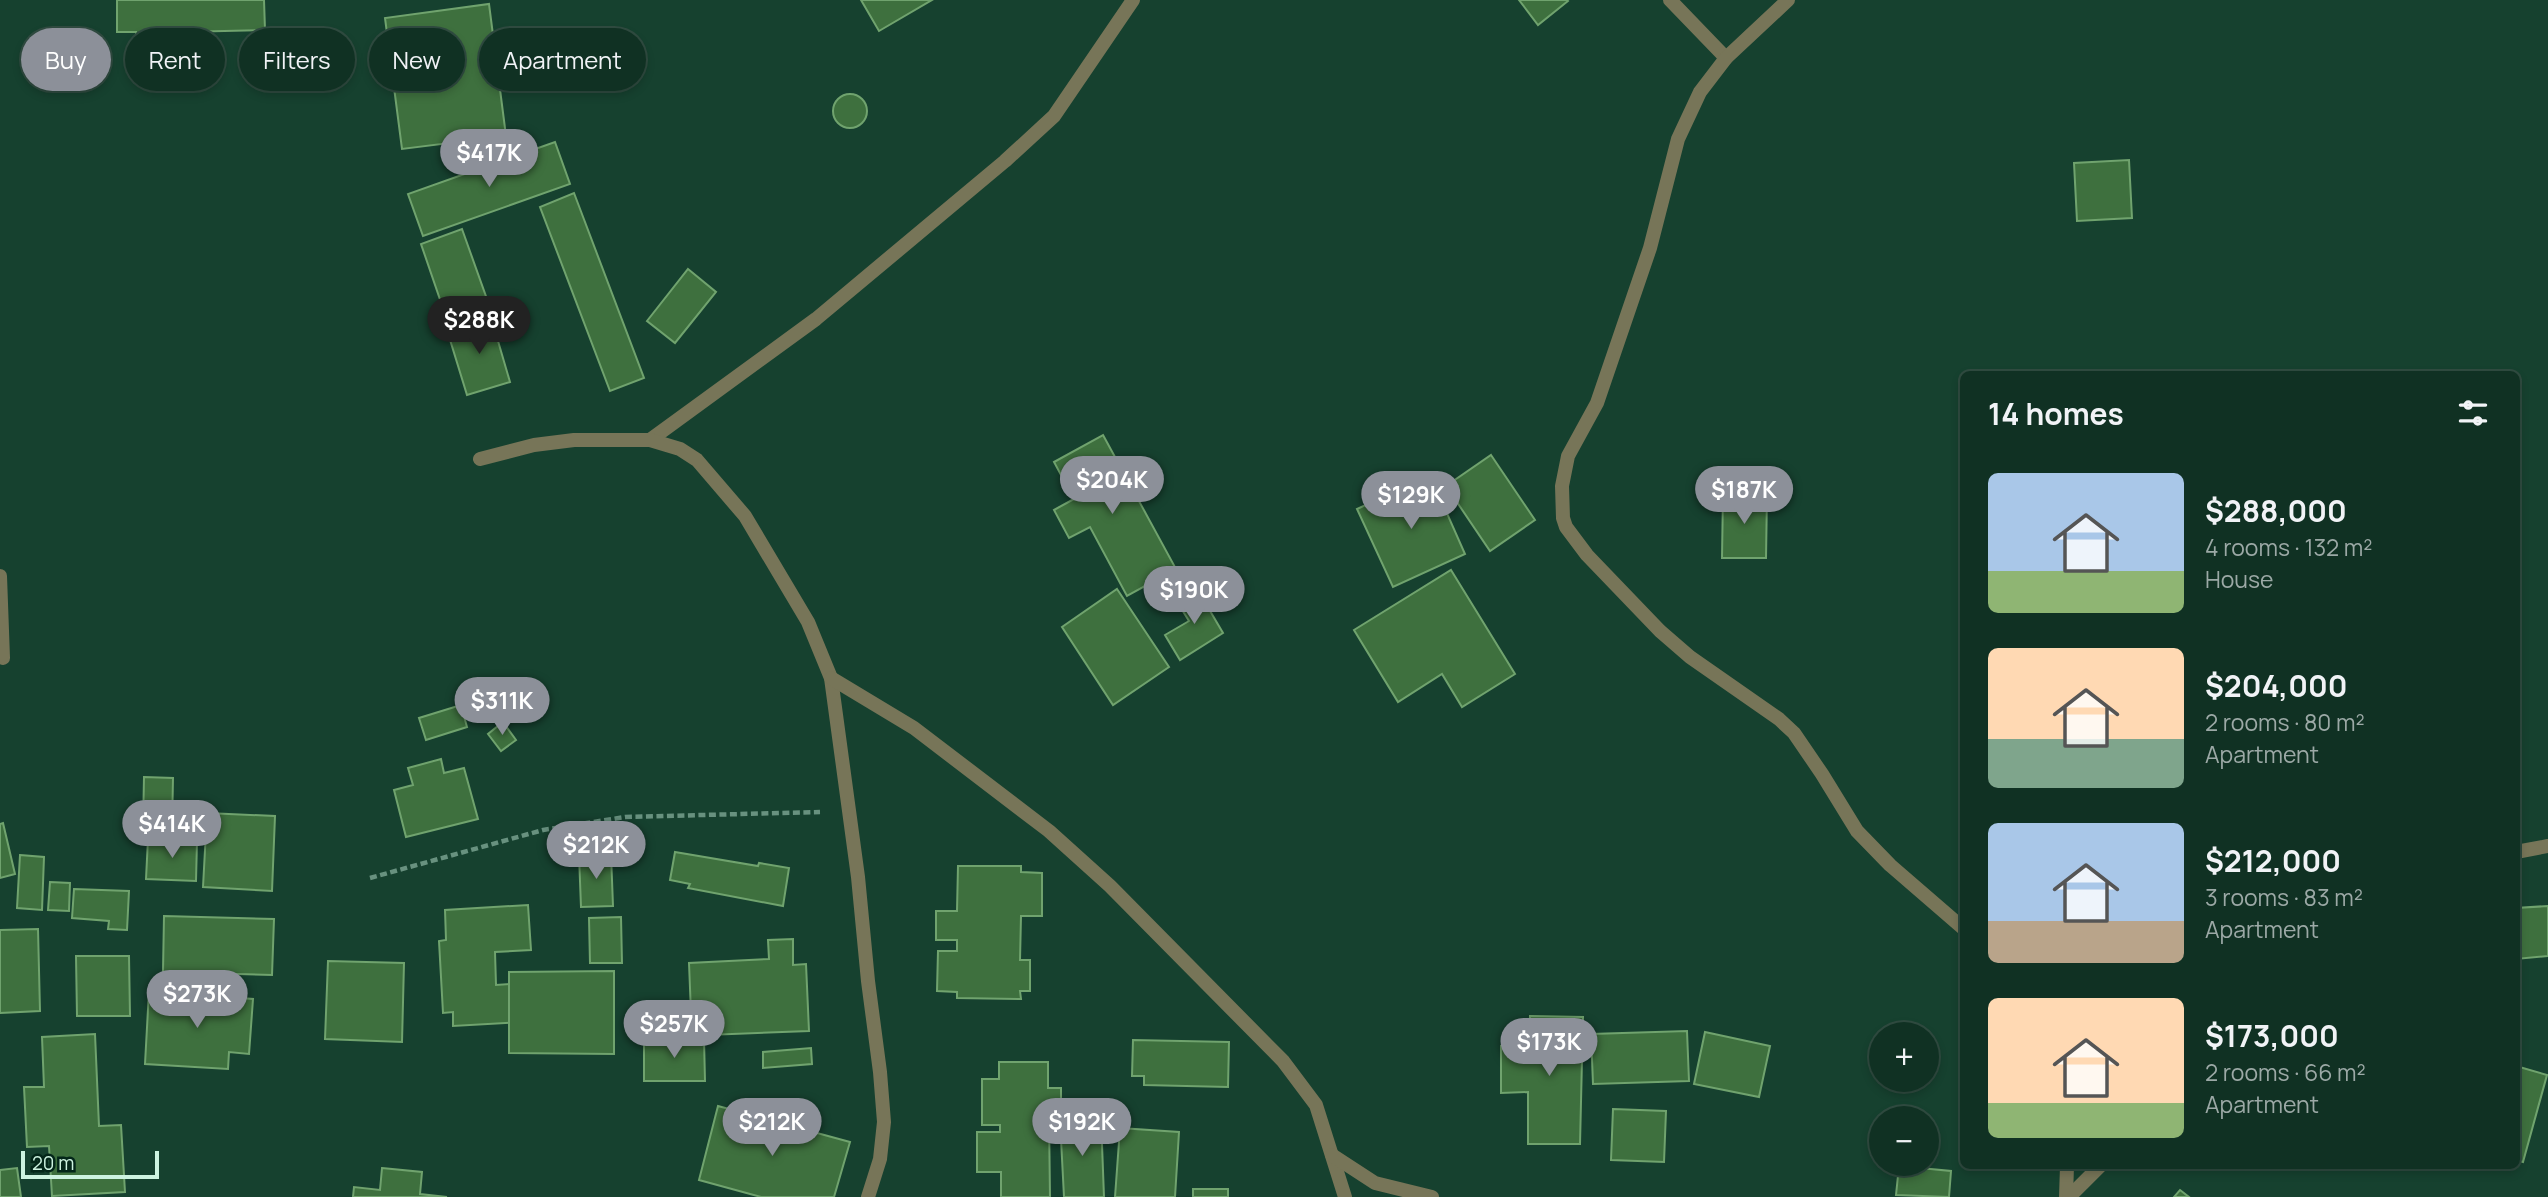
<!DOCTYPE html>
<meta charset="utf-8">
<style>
body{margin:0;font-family:Manrope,sans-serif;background:#1e3d30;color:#f1f3f6;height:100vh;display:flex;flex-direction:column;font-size:26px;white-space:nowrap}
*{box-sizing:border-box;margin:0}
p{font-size:23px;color:#9ca9a6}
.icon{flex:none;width:38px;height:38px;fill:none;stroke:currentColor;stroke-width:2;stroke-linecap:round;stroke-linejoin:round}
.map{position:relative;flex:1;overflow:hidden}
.drawer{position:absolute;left:1960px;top:371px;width:560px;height:798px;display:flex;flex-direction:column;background:#103123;border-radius:10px;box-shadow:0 4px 10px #0003,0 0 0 2px #304c41}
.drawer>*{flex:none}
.top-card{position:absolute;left:21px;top:28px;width:665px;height:63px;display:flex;gap:14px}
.fabs{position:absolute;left:1869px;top:1022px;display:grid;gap:14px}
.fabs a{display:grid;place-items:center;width:70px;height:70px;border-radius:50%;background:#103123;box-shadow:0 4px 10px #0003,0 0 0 2px #304c41;font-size:35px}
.scale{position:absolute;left:21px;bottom:18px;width:138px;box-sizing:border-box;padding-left:7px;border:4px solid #cdf3e0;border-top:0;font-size:19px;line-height:24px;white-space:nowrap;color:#cdf3e0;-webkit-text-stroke:5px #032619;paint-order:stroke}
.price{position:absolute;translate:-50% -60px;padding:0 16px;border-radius:24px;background:#8c9099;color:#fff;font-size:23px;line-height:46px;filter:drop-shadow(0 2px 4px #0008)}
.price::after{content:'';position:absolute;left:50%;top:42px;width:21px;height:16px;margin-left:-10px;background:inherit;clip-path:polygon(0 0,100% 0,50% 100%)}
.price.current{background:#222;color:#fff}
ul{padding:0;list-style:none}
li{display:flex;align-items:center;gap:21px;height:175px;padding:0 28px}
li span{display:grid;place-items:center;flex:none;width:196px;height:140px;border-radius:10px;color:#555}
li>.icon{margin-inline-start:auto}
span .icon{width:84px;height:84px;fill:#fffc;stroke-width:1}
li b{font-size:30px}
h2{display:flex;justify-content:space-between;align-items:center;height:84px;padding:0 28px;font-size:30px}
.chip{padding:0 24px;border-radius:32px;background:#103123;box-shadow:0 4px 10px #0003,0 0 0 2px #304c41;font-size:24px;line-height:63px}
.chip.current{background:#8c9099;color:#fff}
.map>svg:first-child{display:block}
</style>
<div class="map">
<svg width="2548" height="1197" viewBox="0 0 2548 1197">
<rect width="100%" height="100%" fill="#16412f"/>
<g fill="#3e703e" stroke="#70a36e" stroke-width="2">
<polygon points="117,0 264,0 265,30 182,32 184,63 136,63 136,32 117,32"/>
<polygon points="861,0 932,0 879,31"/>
<polygon points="1519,0 1567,0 1568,1 1538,25"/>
<polygon points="489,4 506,136 402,149 385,18"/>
<circle cx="850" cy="111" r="17"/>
<polygon points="555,142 570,184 423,236 408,194"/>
<polygon points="2129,160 2132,218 2077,221 2074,163"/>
<polygon points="574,193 644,378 610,391 540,207"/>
<polygon points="462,229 488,302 446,317 421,244"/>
<polygon points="688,269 716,292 675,343 647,321"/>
<polygon points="491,317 510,382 467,395 447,330"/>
<polygon points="1103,435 1176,569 1127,596 1090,527 1069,538 1054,510 1074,499 1054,462"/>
<polygon points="1491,455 1535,520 1490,551 1446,486"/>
<polygon points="1430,475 1465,554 1393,587 1357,509"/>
<polygon points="1723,493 1767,494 1766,558 1722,558"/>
<polygon points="1451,570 1515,674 1462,707 1442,674 1398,702 1354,630"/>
<polygon points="1196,587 1223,633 1180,660 1165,635 1189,621 1176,600"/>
<polygon points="1117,589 1169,667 1113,705 1062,627"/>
<polygon points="461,705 467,727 426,740 419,718"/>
<polygon points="503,722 516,740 501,751 488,734"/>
<polygon points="441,759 444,773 464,768 478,819 406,837 394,790 413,785 408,768"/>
<polygon points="144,777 173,778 172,828 143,827"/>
<polygon points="207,813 275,816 272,891 203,887"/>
<polygon points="3,823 15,874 0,878 0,824"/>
<polygon points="148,839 197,841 196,881 146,879"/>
<polygon points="675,852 758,866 759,863 789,868 783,906 688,888 690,884 670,880"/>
<polygon points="611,854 613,906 581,907 579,855"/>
<polygon points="20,855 44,857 42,910 17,908"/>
<polygon points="958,866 1021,866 1021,872 1042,873 1042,916 1021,916 1020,960 1030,960 1030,991 1020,991 1021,999 957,998 957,992 937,991 938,951 957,951 957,940 936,940 936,911 957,911"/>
<polygon points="50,882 70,883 69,911 48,910"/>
<polygon points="74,889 129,891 127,930 108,929 109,921 72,918"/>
<polygon points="528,905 531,950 495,952 496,985 537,982 540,1021 453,1026 453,1012 443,1013 439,941 446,940 445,910"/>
<polygon points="2548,906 2548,956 2516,959 2516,908"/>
<polygon points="164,916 274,919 272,975 163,972"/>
<polygon points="621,917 622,963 590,963 589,918"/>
<polygon points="38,929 40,1011 0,1013 0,930"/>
<polygon points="793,939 793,965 806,964 809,1031 707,1035 706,1012 691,1013 689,963 769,959 768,940"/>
<polygon points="76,956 129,956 130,1016 77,1016"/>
<polygon points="328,961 404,963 402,1042 325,1039"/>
<polygon points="614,971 614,1054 509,1053 509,972"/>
<polygon points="149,991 253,999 249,1054 229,1052 228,1069 145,1064"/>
<polygon points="1530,1016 1583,1017 1580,1144 1528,1144 1528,1092 1501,1093 1501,1046 1529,1046"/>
<polygon points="1687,1031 1689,1081 1593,1084 1591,1034"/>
<polygon points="1705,1032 1770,1046 1759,1097 1694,1084"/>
<polygon points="95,1034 99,1126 121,1125 125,1192 52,1196 49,1146 27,1147 24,1087 44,1087 42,1037"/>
<polygon points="704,1039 705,1081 644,1081 644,1040"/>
<polygon points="1133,1040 1229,1042 1228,1087 1144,1085 1144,1076 1132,1076"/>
<polygon points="811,1048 812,1064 763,1068 763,1052"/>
<polygon points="999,1062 1048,1062 1048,1088 1061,1088 1061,1117 1049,1117 1050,1197 1001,1197 1001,1172 977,1172 977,1132 1000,1132 1000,1125 982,1125 982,1079 999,1079"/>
<polygon points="2516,1066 2547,1075 2523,1162 2516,1160"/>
<polygon points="718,1106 850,1142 834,1197 761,1197 699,1180"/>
<polygon points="1613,1109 1666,1111 1664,1162 1611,1160"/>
<polygon points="1101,1118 1104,1197 1064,1197 1060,1120"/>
<polygon points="1120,1128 1179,1132 1175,1197 1115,1197"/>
<polygon points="1899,1166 1951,1171 1949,1197 1896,1195"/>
<polygon points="17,1168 21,1197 0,1197 0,1170"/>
<polygon points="382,1168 422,1172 420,1194 447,1197 353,1197 354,1187 380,1190"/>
<rect x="1193" y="1189" width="35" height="8"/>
<polygon points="2180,1190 2189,1197 2174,1197"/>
</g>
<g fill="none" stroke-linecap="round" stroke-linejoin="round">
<polyline stroke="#68917f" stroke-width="4.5" stroke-dasharray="7 3.5" stroke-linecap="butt" points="370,878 543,830 625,817 820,812"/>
<g stroke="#777558" stroke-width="14">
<polyline points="1670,0 1726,58"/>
<polyline points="1788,0 1726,58 1700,92 1678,139 1650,248 1597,403 1568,456 1562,486 1563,518 1566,527 1587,555 1660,631 1690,657 1779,719 1794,733 1822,774 1857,831 1890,865 1964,929"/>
<polyline points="650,440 816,319 1005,161 1054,116 1133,0"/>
<polyline points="480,459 534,445 574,440 650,440 680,449 697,460 745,516 808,622 831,678 858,877 868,981 880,1072 884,1122 880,1159 868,1197"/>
<polyline points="0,576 3,658"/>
<polyline points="831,678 914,728 1049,831 1110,886 1283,1061 1316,1105 1345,1197"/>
<polyline points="1332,1155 1375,1183 1432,1197"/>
<polyline points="2066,1197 2067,1166"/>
</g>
<g stroke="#777558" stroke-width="14">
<polyline points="2516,852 2548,846"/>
<polyline points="2069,1197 2100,1166"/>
</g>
</g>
</svg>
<div class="fabs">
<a>+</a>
<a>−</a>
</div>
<div class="scale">20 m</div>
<b class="price" style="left:489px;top:189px">$417K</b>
<b class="price current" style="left:479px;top:356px">$288K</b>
<b class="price" style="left:1112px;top:516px">$204K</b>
<b class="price" style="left:1744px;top:526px">$187K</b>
<b class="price" style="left:1411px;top:531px">$129K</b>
<b class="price" style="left:1194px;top:626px">$190K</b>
<b class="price" style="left:502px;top:737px">$311K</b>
<b class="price" style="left:172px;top:860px">$414K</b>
<b class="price" style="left:596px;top:881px">$212K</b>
<b class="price" style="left:197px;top:1030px">$273K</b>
<b class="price" style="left:674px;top:1060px">$257K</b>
<b class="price" style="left:1549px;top:1078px">$173K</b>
<b class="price" style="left:772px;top:1158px">$212K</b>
<b class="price" style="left:1082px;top:1158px">$192K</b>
<div class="top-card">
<a class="chip current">Buy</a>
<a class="chip">Rent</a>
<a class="chip">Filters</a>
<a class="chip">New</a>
<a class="chip">Apartment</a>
</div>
<section class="drawer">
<h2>14 homes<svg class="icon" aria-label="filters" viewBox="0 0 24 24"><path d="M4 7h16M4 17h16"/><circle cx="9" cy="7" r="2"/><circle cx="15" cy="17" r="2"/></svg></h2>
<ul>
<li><span style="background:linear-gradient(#a9c7e8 70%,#8fb573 0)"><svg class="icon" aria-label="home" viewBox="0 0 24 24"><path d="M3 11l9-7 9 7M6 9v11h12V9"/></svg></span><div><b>$288,000</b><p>4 rooms · 132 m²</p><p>House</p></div></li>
<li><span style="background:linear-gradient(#ffd9b3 65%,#7fa58c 0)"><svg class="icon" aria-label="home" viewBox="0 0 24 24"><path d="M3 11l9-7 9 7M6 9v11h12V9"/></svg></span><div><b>$204,000</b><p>2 rooms · 80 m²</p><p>Apartment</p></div></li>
<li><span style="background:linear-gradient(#a9c7e8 70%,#b9a48a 0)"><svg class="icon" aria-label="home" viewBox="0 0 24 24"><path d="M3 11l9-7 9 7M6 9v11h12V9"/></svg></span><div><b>$212,000</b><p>3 rooms · 83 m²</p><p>Apartment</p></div></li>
<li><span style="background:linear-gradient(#ffd9b3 75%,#8fb573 0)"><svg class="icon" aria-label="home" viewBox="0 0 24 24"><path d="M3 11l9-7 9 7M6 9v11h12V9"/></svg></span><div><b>$173,000</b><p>2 rooms · 66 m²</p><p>Apartment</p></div></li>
</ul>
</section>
</div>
